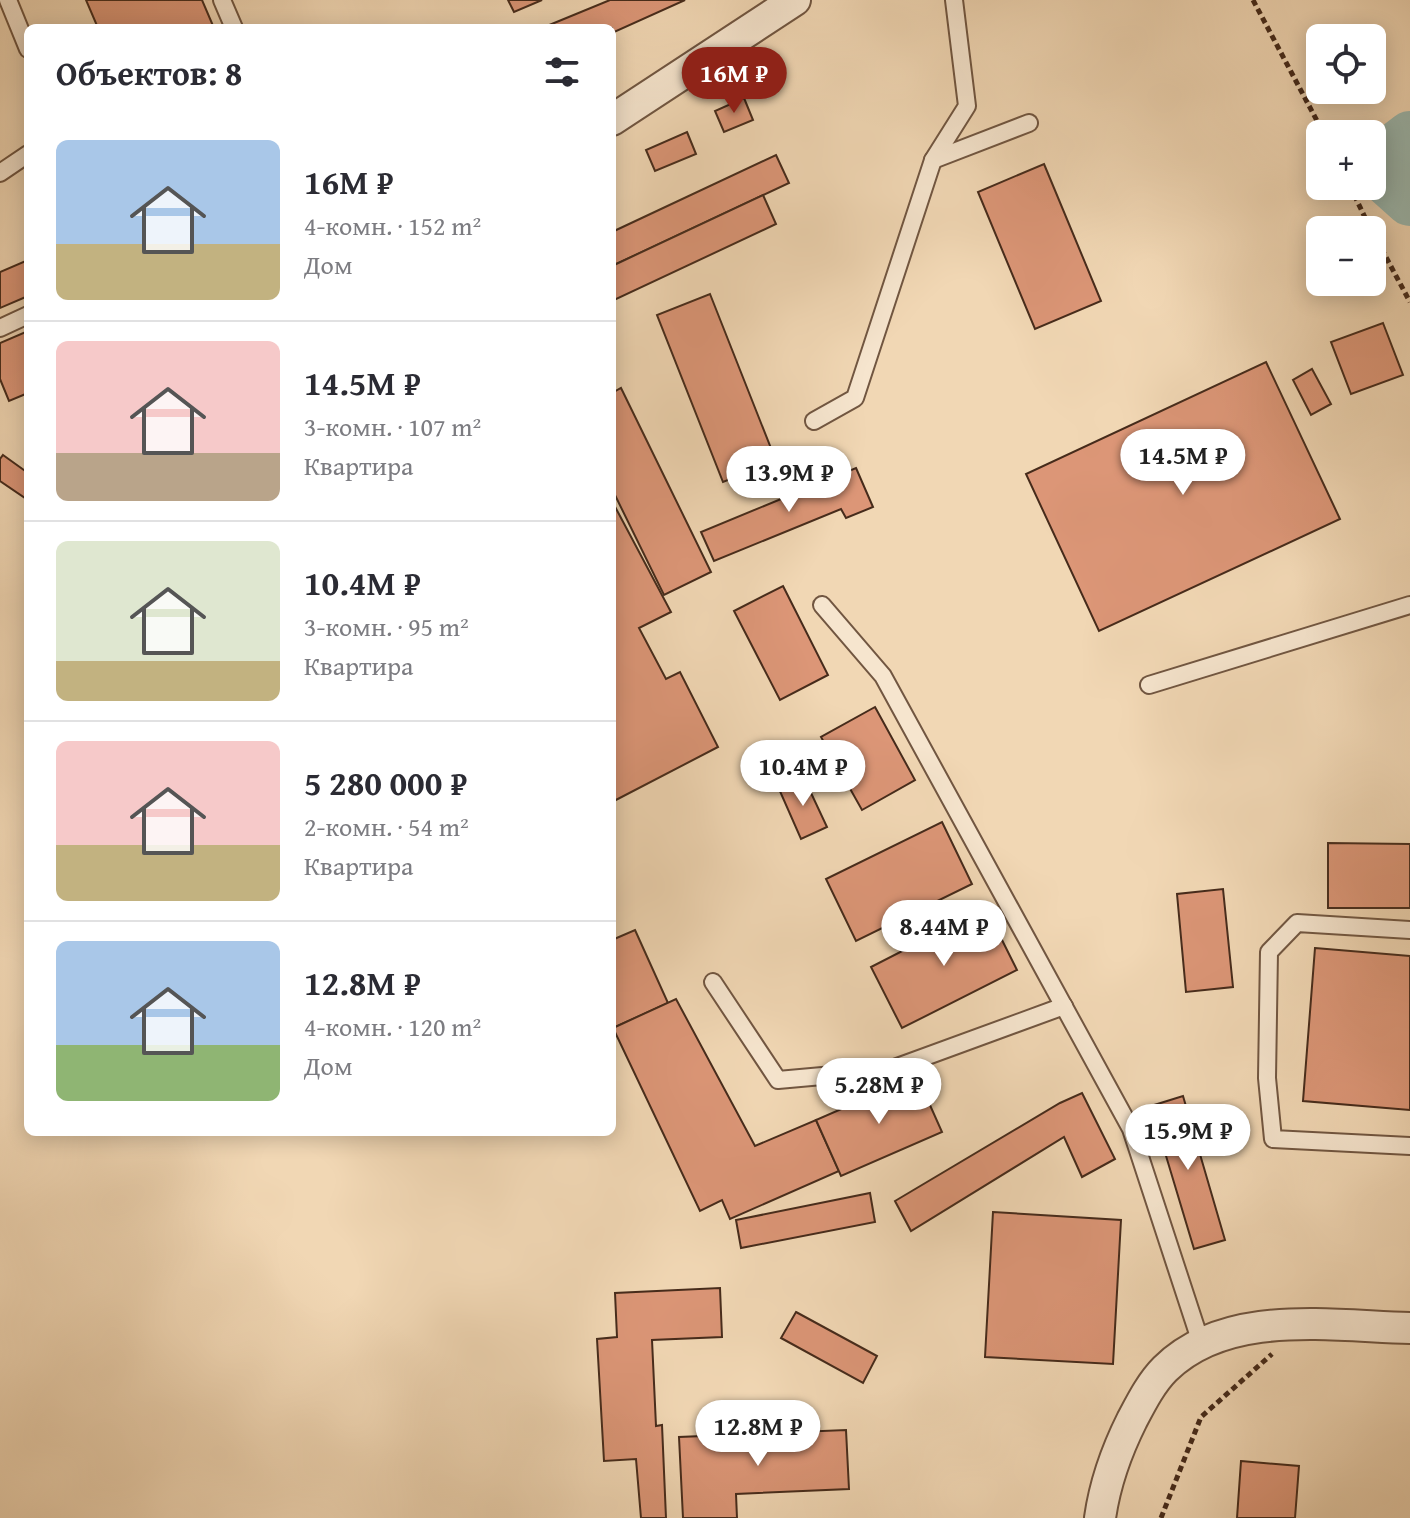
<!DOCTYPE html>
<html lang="ru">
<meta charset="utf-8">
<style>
body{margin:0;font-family:"Gentium Book Plus",serif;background:#f2f2f3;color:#2b2b33;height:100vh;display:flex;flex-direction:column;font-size:30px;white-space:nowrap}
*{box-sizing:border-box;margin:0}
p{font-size:26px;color:#7c7c81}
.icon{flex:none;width:44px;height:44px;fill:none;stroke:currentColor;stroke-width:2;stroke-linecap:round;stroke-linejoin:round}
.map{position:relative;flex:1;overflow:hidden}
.sheet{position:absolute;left:24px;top:24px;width:592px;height:1112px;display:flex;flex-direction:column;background:#fff;border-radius:12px;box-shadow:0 4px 20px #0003}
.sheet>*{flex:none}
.buttons{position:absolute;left:1306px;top:24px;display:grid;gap:16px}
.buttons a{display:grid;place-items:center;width:80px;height:80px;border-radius:12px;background:#fff;box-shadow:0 4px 20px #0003;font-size:40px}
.price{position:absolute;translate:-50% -68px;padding:0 18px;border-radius:28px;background:#fff;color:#222;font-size:26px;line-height:52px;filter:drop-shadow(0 2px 4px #0008)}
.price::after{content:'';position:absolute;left:50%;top:48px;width:24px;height:18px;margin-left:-12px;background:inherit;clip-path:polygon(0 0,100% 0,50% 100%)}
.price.on{background:#8f2418;color:#fff}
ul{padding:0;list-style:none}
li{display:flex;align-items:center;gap:24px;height:200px;padding:0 32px}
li+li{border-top:2px solid #e1e1e2}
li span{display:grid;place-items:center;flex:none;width:224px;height:160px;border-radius:12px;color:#555}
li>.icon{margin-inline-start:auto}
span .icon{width:96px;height:96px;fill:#fffc;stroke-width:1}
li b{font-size:34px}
h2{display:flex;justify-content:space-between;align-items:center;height:96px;padding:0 32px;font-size:34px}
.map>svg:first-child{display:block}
</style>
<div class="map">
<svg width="1410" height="1518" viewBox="0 0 1410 1518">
<rect width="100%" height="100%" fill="#f1d7b4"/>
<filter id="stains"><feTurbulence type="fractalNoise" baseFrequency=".0025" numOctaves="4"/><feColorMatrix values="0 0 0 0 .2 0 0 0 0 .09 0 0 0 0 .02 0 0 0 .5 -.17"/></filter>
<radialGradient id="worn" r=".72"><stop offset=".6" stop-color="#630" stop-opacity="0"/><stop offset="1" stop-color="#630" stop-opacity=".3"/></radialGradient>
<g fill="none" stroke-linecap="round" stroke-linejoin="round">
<g stroke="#9bb9b0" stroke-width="50">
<polyline points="1372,165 1410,136"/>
<polyline points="1372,167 1410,201"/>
</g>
</g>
<g fill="#dc9677" stroke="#462b1b" stroke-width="2">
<polygon points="86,0 202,0 214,28 98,28"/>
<polygon points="508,0 542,0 514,12"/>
<polygon points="610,0 685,0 612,33 612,28 542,28"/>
<polygon points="744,98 753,120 724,132 715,111"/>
<polygon points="687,132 696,154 655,171 646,150"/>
<polygon points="776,155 789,183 612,266 612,232"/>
<polygon points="1044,164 1101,301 1035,329 978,192"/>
<polygon points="763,195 776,224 612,301 612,266"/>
<polygon points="28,260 28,296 0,308 0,272"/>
<polygon points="710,294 776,461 723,482 657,315"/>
<polygon points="1383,323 1403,375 1351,394 1331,342"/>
<polygon points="28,331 28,393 9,401 0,379 0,343"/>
<polygon points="1266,362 1340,519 1099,631 1026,474"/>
<polygon points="1312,369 1331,404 1311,415 1293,380"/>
<polygon points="621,388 711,572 664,595 612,489 612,393"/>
<polygon points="3,455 28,473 28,500 0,481 0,459"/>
<polygon points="856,468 873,507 846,518 841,509 714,561 701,532"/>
<polygon points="612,501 671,612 639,628 666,679 680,672 718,747 612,802"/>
<polygon points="783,586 828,675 780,700 734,611"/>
<polygon points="875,707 915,780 862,810 821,737"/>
<polygon points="804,778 827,827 801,839 779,789"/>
<polygon points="942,822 972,884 856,941 826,879"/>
<polygon points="1328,843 1410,844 1410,908 1328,908"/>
<polygon points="1223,889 1233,987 1186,992 1177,894"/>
<polygon points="986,908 1017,970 902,1028 871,967"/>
<polygon points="635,930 668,1003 613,1028 612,940"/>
<polygon points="1315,948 1410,956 1410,1110 1303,1101"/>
<polygon points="676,999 755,1146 816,1120 839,1171 730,1219 722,1200 700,1211 613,1028"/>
<polygon points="917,1076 942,1132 841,1176 816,1120"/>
<polygon points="1082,1093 1115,1159 1082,1177 1064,1137 911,1231 895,1201 1060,1103"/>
<polygon points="1183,1096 1225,1240 1194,1249 1151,1106"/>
<polygon points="870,1193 875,1222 741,1248 736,1220"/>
<polygon points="993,1212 1121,1220 1113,1364 985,1357"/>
<polygon points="720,1288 722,1337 652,1340 656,1426 662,1425 666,1518 641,1518 636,1459 604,1461 597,1339 617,1337 615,1293"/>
<polygon points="796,1312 877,1356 863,1383 781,1338"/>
<polygon points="846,1430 849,1489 736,1494 737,1518 683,1518 679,1437"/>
<polygon points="1241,1461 1299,1466 1295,1518 1237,1518"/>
</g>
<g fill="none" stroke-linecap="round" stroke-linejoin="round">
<g stroke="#715641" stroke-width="20">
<g id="service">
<polyline points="8,0 28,49"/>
<polyline points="222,0 234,28"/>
<polyline points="933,160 1029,123"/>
<polyline points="0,173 28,154"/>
<polyline points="0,328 28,315"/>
<polyline points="814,421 855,398 933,160 967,106 954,0"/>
<polyline points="822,605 883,676 1131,1129 1201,1343"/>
<polyline points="1149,685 1410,605"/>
<polyline points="1410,930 1297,923 1269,952 1267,1078 1273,1139 1410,1146"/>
<polyline points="713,982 778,1080 889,1070 1064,1006"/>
</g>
</g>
<g stroke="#715641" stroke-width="34">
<g id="minor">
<polyline points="612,120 795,0"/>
<path d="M1100,1518C1105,1483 1116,1452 1132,1420C1141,1403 1151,1383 1165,1369C1227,1308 1331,1326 1410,1328"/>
</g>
</g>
<g stroke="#462b1b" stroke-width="5" stroke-dasharray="6 4" stroke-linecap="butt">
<polyline points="1253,0 1324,134"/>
<polyline points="1350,186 1371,230"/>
<polyline points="1372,231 1410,302"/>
<polyline points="1161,1518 1201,1417 1272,1354"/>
</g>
<use href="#service" stroke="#f6e5ce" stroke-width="16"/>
<use href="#minor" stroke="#f6e5ce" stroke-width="30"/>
</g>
<rect width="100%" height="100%" filter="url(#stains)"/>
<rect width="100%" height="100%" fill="url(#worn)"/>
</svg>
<div class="buttons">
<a><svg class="icon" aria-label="locate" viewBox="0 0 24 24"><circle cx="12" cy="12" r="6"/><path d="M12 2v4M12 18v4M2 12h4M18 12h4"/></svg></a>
<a>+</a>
<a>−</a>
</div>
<b class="price on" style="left:734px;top:115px">16M ₽</b>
<b class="price" style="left:1183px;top:497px">14.5M ₽</b>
<b class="price" style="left:789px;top:514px">13.9M ₽</b>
<b class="price" style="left:803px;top:808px">10.4M ₽</b>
<b class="price" style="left:944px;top:968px">8.44M ₽</b>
<b class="price" style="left:879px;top:1126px">5.28M ₽</b>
<b class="price" style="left:1188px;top:1172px">15.9M ₽</b>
<b class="price" style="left:758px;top:1468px">12.8M ₽</b>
<section class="sheet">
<h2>Объектов: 8<svg class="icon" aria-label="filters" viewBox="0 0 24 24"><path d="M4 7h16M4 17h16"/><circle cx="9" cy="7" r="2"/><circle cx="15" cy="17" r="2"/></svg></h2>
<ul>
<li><span style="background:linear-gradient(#a9c7e8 65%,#c2b280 0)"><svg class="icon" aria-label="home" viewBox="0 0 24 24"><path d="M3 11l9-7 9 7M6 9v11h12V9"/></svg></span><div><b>16M ₽</b><p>4-комн. · 152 m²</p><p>Дом</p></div></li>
<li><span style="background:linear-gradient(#f6c9c9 70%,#b9a48a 0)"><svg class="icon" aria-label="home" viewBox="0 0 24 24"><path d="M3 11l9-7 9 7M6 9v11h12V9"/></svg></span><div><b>14.5M ₽</b><p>3-комн. · 107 m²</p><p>Квартира</p></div></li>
<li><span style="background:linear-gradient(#dfe7d0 75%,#c2b280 0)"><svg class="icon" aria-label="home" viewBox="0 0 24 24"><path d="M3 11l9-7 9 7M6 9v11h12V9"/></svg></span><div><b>10.4M ₽</b><p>3-комн. · 95 m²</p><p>Квартира</p></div></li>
<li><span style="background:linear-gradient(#f6c9c9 65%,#c2b280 0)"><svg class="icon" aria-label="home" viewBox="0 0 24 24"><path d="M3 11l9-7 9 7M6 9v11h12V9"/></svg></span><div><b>5 280 000 ₽</b><p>2-комн. · 54 m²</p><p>Квартира</p></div></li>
<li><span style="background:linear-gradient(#a9c7e8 65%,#8fb573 0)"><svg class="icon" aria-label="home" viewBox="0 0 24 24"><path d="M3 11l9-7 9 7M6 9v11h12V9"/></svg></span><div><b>12.8M ₽</b><p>4-комн. · 120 m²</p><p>Дом</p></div></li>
</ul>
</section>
</div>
